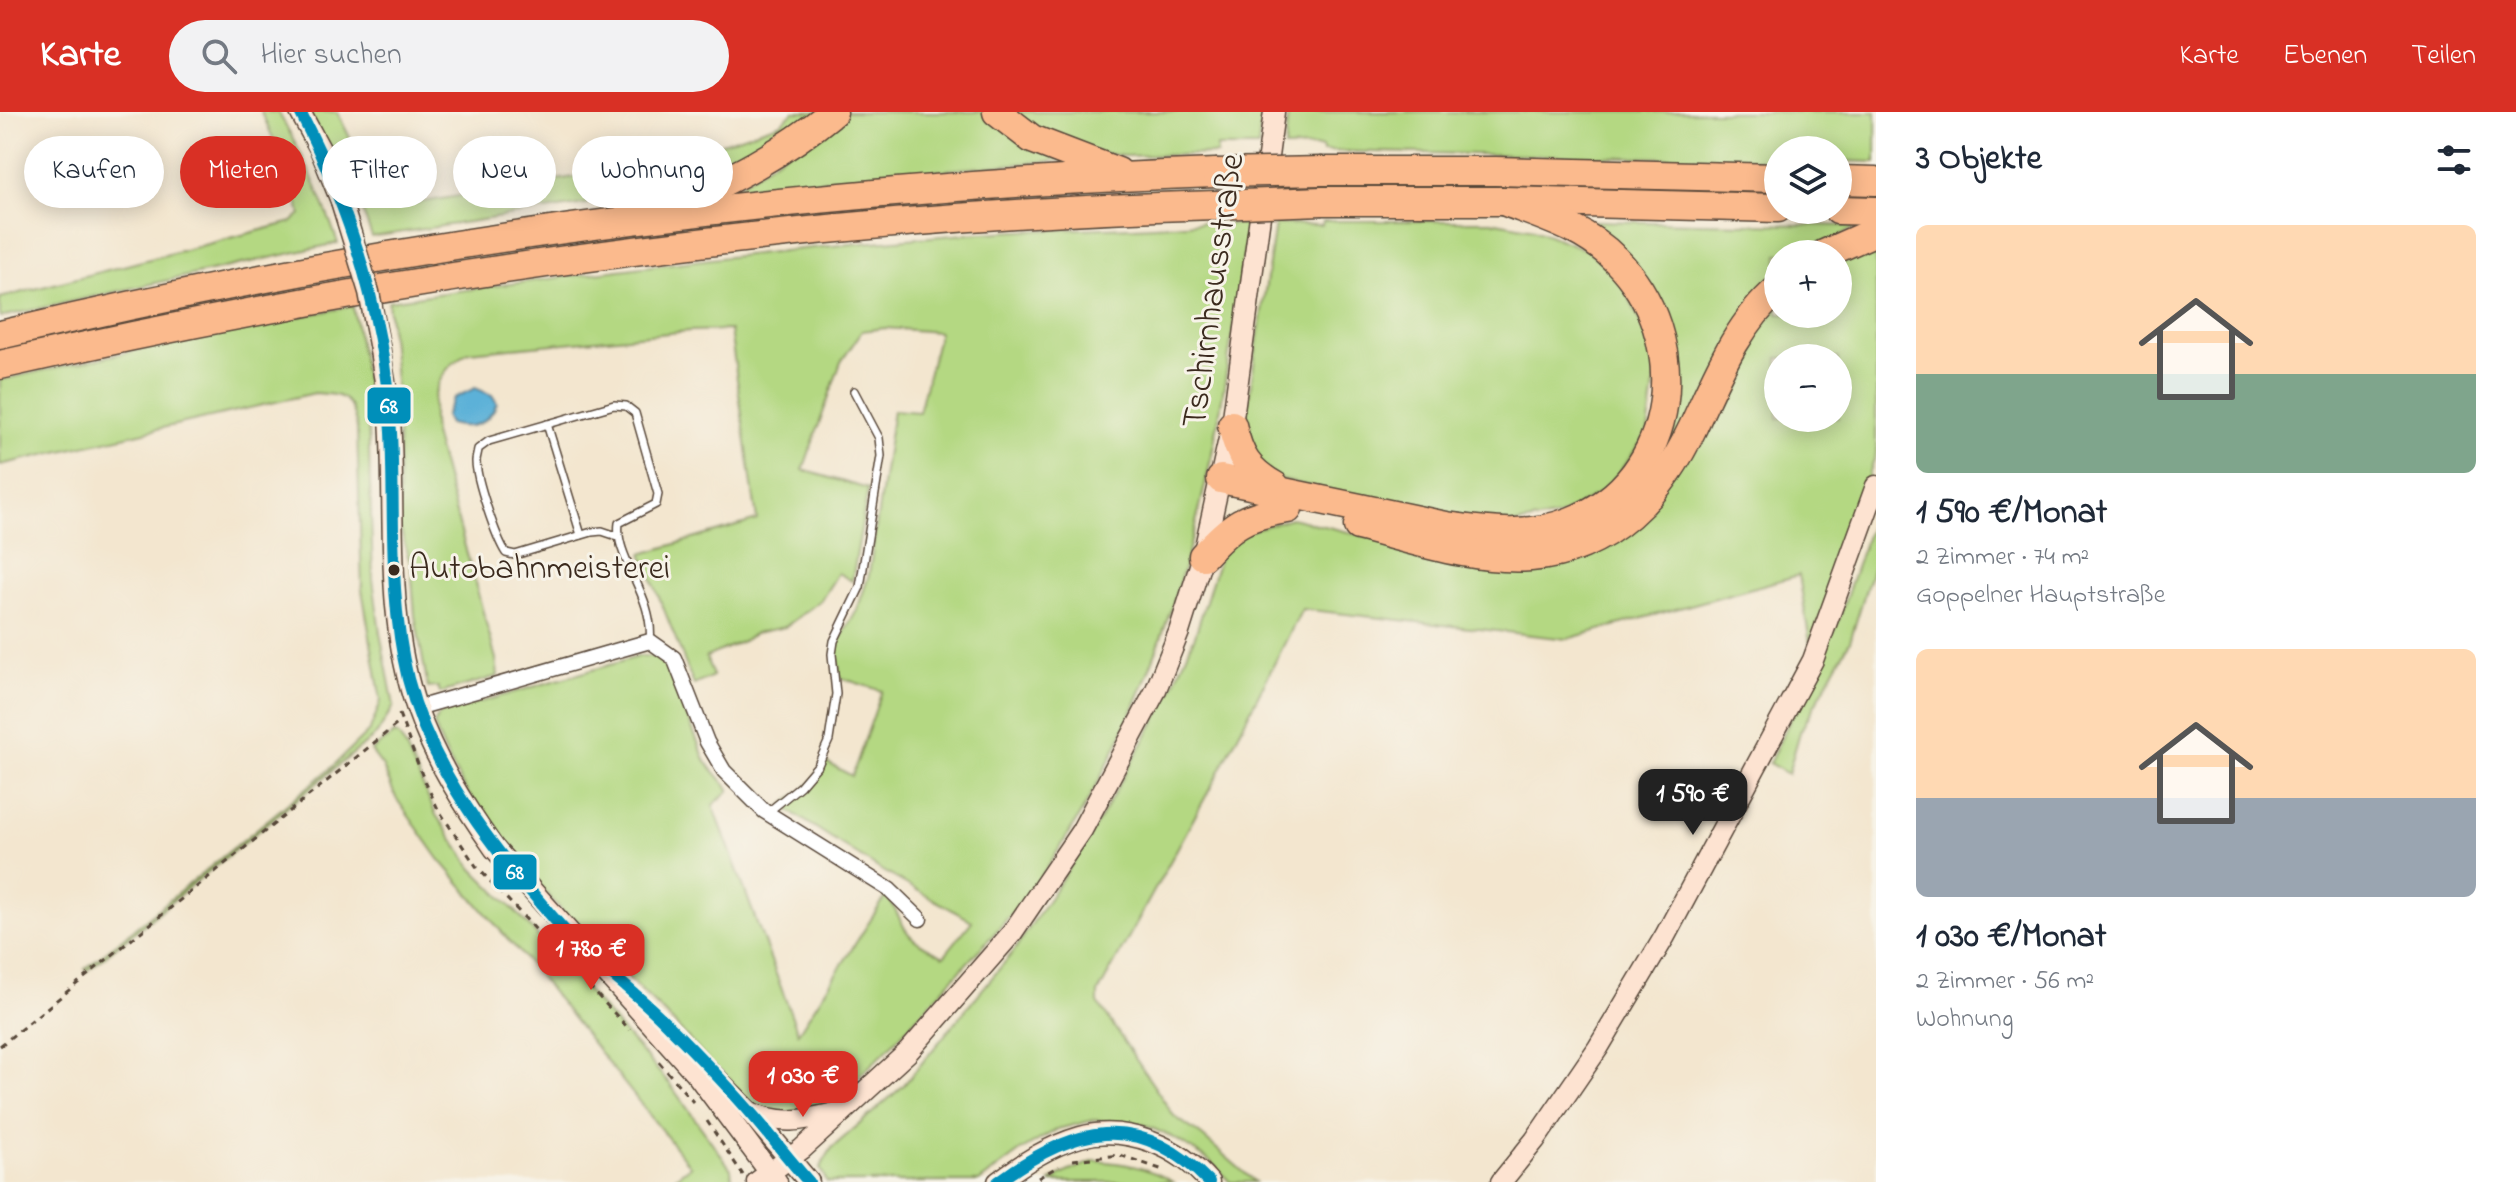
<!DOCTYPE html>
<html lang="de">
<meta charset="utf-8">
<style>
body{margin:0;font-family:"Indie Flower",sans-serif;background:#f2f2f3;color:#1f2937;height:100vh;display:flex;flex-direction:column;font-size:30px;white-space:nowrap}
*{box-sizing:border-box;margin:0}
p{font-size:26px;color:#747a83}
.icon{flex:none;width:44px;height:44px;fill:none;stroke:currentColor;stroke-width:2;stroke-linecap:round;stroke-linejoin:round}
.map{position:relative;flex:1;overflow:hidden}
.drawer{display:flex;flex-direction:column;background:#fff;width:640px}
.drawer>*{flex:none}
.banner{position:absolute;left:24px;top:24px;width:760px;height:72px;display:flex;gap:16px}
.tools{position:absolute;left:1764px;top:24px;display:grid;gap:16px}
.tools a{display:grid;place-items:center;width:88px;height:88px;border-radius:50%;background:#fff;box-shadow:0 4px 20px #0003;font-size:40px}
.price{position:absolute;translate:-50% -68px;padding:0 18px;border-radius:16px;background:#d93025;color:#fff;font-size:26px;line-height:52px;filter:drop-shadow(0 2px 4px #0008)}
.price::after{content:'';position:absolute;left:50%;top:48px;width:24px;height:18px;margin-left:-12px;background:inherit;clip-path:polygon(0 0,100% 0,50% 100%)}
.price.on{background:#222;color:#fff}
ul{padding:0;list-style:none}
li{display:grid;align-content:center;gap:16px;height:424px;padding:0 40px}
li span{display:grid;place-items:center;height:248px;border-radius:12px;color:#555}
li>.icon{margin-inline-start:auto}
span .icon{width:144px;height:144px;fill:#fffc;stroke-width:1}
li b{font-size:34px}
h2{display:flex;justify-content:space-between;align-items:center;height:96px;padding:0 40px;font-size:34px}
.tag{padding:0 28px;border-radius:36px;background:#fff;box-shadow:0 4px 20px #0003;font-size:28px;line-height:72px}
.tag.on{background:#d93025;color:#fff}
header{display:flex;align-items:center;gap:48px;box-sizing:border-box;height:112px;padding:0 40px;background:#d93025;color:#fff}
header strong{font-size:38px}
nav{display:flex;gap:44px;margin-inline-start:auto;font-size:28px}
.search{width:560px;height:72px;background:#f2f2f3;display:flex;align-items:center;gap:20px;box-sizing:border-box;padding:0 28px;border-radius:44px;color:#747a83;font-size:30px}
main{display:flex;flex:1;min-height:0}
.map>svg:first-child{display:block}
</style>
<header>
<strong>Karte</strong>
<div class="search"><svg class="icon" aria-label="search" viewBox="0 0 24 24"><circle cx="10" cy="10" r="6"/><path d="M15 15l6 6"/></svg>Hier suchen</div>
<nav><a>Karte</a><a>Ebenen</a><a>Teilen</a></nav>
</header>
<main>
<div class="map">
<svg width="1876" height="1070" viewBox="0 0 1876 1070">
<rect width="100%" height="100%" fill="#f7f3e8"/>
<filter id="ink" filterUnits="userSpaceOnUse"><feTurbulence type="fractalNoise" baseFrequency=".0125" numOctaves="2"/><feDisplacementMap in="SourceGraphic" scale="16" xChannelSelector="R" yChannelSelector="G"/><feConvolveMatrix kernelMatrix="1 2 1 2 8 2 1 2 1" color-interpolation-filters="sRGB"/></filter>
<filter id="wash" filterUnits="userSpaceOnUse"><feTurbulence type="fractalNoise" baseFrequency=".006" numOctaves="4" result="noise"/><feDisplacementMap in="SourceGraphic" scale="32" xChannelSelector="R" yChannelSelector="G"/><feGaussianBlur stdDeviation="1.8" result="paint"/><feColorMatrix in="noise" values="0 0 0 0 0 0 0 0 0 0 0 0 0 0 0 0 0 1.4 0 .05"/><feComposite in="paint" operator="in"/></filter>
<g filter="url(#wash)">
<rect width="100%" height="100%" fill="#f3e6cf"/>
<g fill="#b4d882" stroke="#788150" stroke-width="2" fill-rule="evenodd">
<path d="M261,0H278C303,42 322,85 338,131L0,205V186L292,110L301,102L286,54Z"/>
<polygon points="309,0 337,0 373,71 404,93 666,50 781,11 793,0 822,0 718,64 668,79 372,125 356,81 349,83"/>
<polygon points="844,0 987,0 1062,48 735,76"/>
<polygon points="1007,0 1262,0 1258,35 1217,35 1217,42 1123,44 1069,36"/>
<polygon points="1288,0 1876,0 1876,50 1838,49 1838,38 1778,38 1778,48 1323,39 1322,35 1285,36"/>
<path d="M1216,109L1217,112H1248C1238,180 1229,249 1217,316C1187,474 1133,632 1041,764C1006,813 961,856 921,901C892,933 830,1004 783,1001C773,1000 754,994 745,989C735,982 727,968 718,960C697,936 676,912 653,890C579,817 467,712 434,612L439,603L449,599L641,544L655,545L666,553L706,650L730,678L713,693L798,921L886,784C895,794 899,807 906,818C914,831 931,837 944,844L972,809L881,758L782,694L810,672L826,650L852,664L882,579L841,566L835,536L857,498L869,463L893,298L919,300L939,220L885,216L862,219L841,250L803,358L868,377L852,469L838,461L821,488L785,515L755,521L743,529L706,545L713,564L694,573L642,442L757,408L730,218L690,219L469,240C435,259 430,286 434,322L496,547L498,564L440,581L438,575L428,576L415,504L411,454L399,412L398,302L388,189C576,162 765,138 955,123C1042,115 1130,119 1216,109Z"/>
<polygon points="1323,109 1491,109 1534,117 1589,139 1625,172 1657,250 1648,320 1627,354 1603,379 1559,404 1499,415 1273,366 1245,331 1245,312 1275,112 1322,113"/>
<polygon points="1593,109 1857,114 1809,142 1778,142 1778,166 1653,370 1576,418 1675,284"/>
<path d="M1876,130V341L1832,477L1810,531L1799,463L1567,527L1302,497L1217,664L1098,881V891L1174,1004L1202,1024L1255,1070H1230L1210,1049L1174,1026L1145,1013L1094,1008L1058,1017L1022,1038L979,1070H827L820,1056L832,1036L903,974L1014,839L1089,726L1167,588L1195,524L1220,444L1232,424L1291,406L1377,427L1595,434L1778,187V202H1838V144ZM1778,246H1838V306H1778Z"/>
<path d="M353,194L367,275L373,467L380,521L394,594L377,622L87,859L85,857L330,657L370,618L381,589L362,478L357,316C350,285 346,283 315,281L0,353V268L206,223Z"/>
<polygon points="1876,396 1876,445 1850,529 1800,620 1788,662 1769,651 1838,510"/>
<polygon points="394,622 398,623 405,634 436,703 473,757 520,804 669,971 731,1057 732,1066 729,1070 669,1070 690,1054 532,855 439,747 396,686 383,655 371,639"/>
<path d="M1095,1049C1125,1051 1147,1055 1173,1070H1049L1071,1058Z"/>
</g>
<path fill="#5bb1d8" stroke="#4b6e7b" stroke-width="2" d="M475,276L492,283L497,291C488,313 471,318 449,312L445,304L454,286Z"/>
</g>
<g filter="url(#ink)">
<g fill="none" stroke-linecap="round" stroke-linejoin="round">
<g stroke="#574639" stroke-width="10">
<g id="lane">
<polyline points="547,312 581,423"/>
<path d="M617,424L602,419L592,420L515,443L506,441C496,426 476,367 476,349C476,345 478,341 478,337L489,329L614,293L626,294L635,301L658,382L656,392L619,411C614,446 655,484 650,529"/>
<polyline points="767,701 800,674 818,653 829,628 836,582 832,542 834,529 860,475 881,344 879,326 854,279"/>
</g>
</g>
<g stroke="#574639" stroke-width="17">
<polyline id="street" points="417,596 650,529 674,546 707,630 724,659 764,699 890,778 920,807"/>
</g>
<g stroke="#574639" stroke-width="23">
<g id="secondary">
<polyline points="300,0 320,37 341,89"/>
<path d="M380,238C383,260 388,283 390,305C396,402 384,503 417,597C435,648 463,692 494,736L697,963L777,1070"/>
<polyline points="705,955 749,999 809,1070"/>
<path d="M750,1000C785,1015 807,1007 843,999"/>
<polyline points="757,1070 802,1037 908,940 1012,821 1082,718 1155,580 1179,520 1203,444 1232,313 1274,0"/>
<path d="M998,1070C1023,1051 1049,1034 1080,1025C1126,1012 1180,1035 1209,1070"/>
<polyline points="1501,1070 1535,1028 1598,936 1665,824 1813,548 1876,374"/>
</g>
</g>
<g stroke="#574639" stroke-width="31">
<g id="highway">
<polyline points="997,0 1032,27 1118,60"/>
<polyline points="1323,59 1495,59 1778,66"/>
<polyline points="1838,68 1876,69"/>
<polyline points="1323,89 1503,89 1778,96"/>
<path d="M672,94C733,67 782,42 833,0"/>
<polyline points="1838,98 1876,99"/>
<polyline points="1824,142 1876,119"/>
<path d="M0,223C399,128 807,75 1216,61"/>
<path d="M0,253C402,161 804,104 1216,93"/>
<path d="M1232,313C1239,344 1247,358 1275,374"/>
<path d="M1221,367L1446,414C1489,420 1529,426 1571,409C1680,367 1694,225 1615,147C1585,116 1542,104 1503,89"/>
<path d="M1358,414C1414,428 1473,449 1531,445C1609,439 1662,382 1693,315C1716,266 1736,213 1778,177"/>
<path d="M1203,444C1232,412 1245,403 1288,397"/>
</g>
</g>
<g stroke="#574639" stroke-width="3" stroke-dasharray="6 6" stroke-linecap="butt">
<polyline points="399,602 422,663 438,697 476,754 630,918"/>
<polyline points="0,934 401,609"/>
<polyline points="659,950 693,990"/>
<polyline points="707,1009 743,1063"/>
<polyline points="1073,1048 1120,1043 1166,1059"/>
<polyline points="1038,1066 1059,1054"/>
</g>
<use href="#lane" stroke="#fff" stroke-width="7"/>
<use href="#street" stroke="#fff" stroke-width="14"/>
<use href="#secondary" stroke="#fde3d1" stroke-width="20"/>
<use href="#highway" stroke="#fbba8d" stroke-width="28"/>
<g stroke="#574639" stroke-width="23" stroke-linecap="butt">
<polyline id="secondary-bridge" points="341,89 369,180 380,238"/>
</g>
<g stroke="#574639" stroke-width="31" stroke-linecap="butt">
<g id="highway-bridge">
<polyline points="1216,61 1323,59"/>
<polyline points="1216,93 1323,89"/>
</g>
</g>
<use href="#secondary-bridge" stroke="#fde3d1" stroke-width="20"/>
<use href="#highway-bridge" stroke="#fbba8d" stroke-width="28"/>
<g stroke="#f7f3e8" stroke-width="18">
<g id="bus-1">
<path d="M300,0C351,99 385,208 391,320C395,402 388,485 408,567C428,646 475,713 527,775C543,793 558,813 576,830C604,858 636,881 664,909C696,941 728,974 757,1008C775,1029 791,1050 809,1070"/>
<path d="M998,1070C1071,1015 1139,997 1209,1070"/>
</g>
</g>
<use href="#bus-1" stroke="#008fba" stroke-width="12"/>
</g>
</g>
<circle fill="#3b2a1e" stroke="#f7f3e8" stroke-width="3" cx="394" cy="458" r="7"/>
<g text-anchor="middle" dominant-baseline="central" stroke-width="6" stroke-linejoin="round" paint-order="stroke">
<g font-size="34" fill="#3b2a1e" stroke="#f7f3e8" text-anchor="start">
<text x="409" y="458">Autobahnmeisterei</text>
</g>
<g font-size="36" fill="#3b2a1e" stroke="#f7f3e8">
<text transform="translate(1215 179) rotate(-82)">Tschirnhausstraße</text>
</g>
</g>
<g stroke="#f7f3e8" stroke-width="3">
<rect x="366" y="274" width="46" height="39" rx="8" fill="#008fba"/>
<rect x="492" y="741" width="46" height="38" rx="8" fill="#008fba"/>
</g>
<g font-size="22" text-anchor="middle" font-weight="bold" fill="#fff">
<text x="389" y="301">68</text>
<text x="515" y="767">68</text>
</g>
</svg>
<div class="tools">
<a><svg class="icon" aria-label="layers" viewBox="0 0 24 24"><path d="M12 4l9 5-9 5-9-5zM3 14l9 5 9-5"/></svg></a>
<a>+</a>
<a>−</a>
</div>
<b class="price on" style="left:1693px;top:725px">1 590 €</b>
<b class="price" style="left:591px;top:880px">1 780 €</b>
<b class="price" style="left:803px;top:1007px">1 030 €</b>
<div class="banner">
<a class="tag">Kaufen</a>
<a class="tag on">Mieten</a>
<a class="tag">Filter</a>
<a class="tag">Neu</a>
<a class="tag">Wohnung</a>
</div>
</div>
<section class="drawer">
<h2>3 Objekte<svg class="icon" aria-label="filters" viewBox="0 0 24 24"><path d="M4 7h16M4 17h16"/><circle cx="9" cy="7" r="2"/><circle cx="15" cy="17" r="2"/></svg></h2>
<ul>
<li><span style="background:linear-gradient(#ffd9b3 60%,#7fa58c 0)"><svg class="icon" aria-label="home" viewBox="0 0 24 24"><path d="M3 11l9-7 9 7M6 9v11h12V9"/></svg></span><div><b>1 590 €/Monat</b><p>2 Zimmer · 74 m²</p><p>Goppelner Hauptstraße</p></div></li>
<li><span style="background:linear-gradient(#ffd9b3 60%,#9aa5b1 0)"><svg class="icon" aria-label="home" viewBox="0 0 24 24"><path d="M3 11l9-7 9 7M6 9v11h12V9"/></svg></span><div><b>1 030 €/Monat</b><p>2 Zimmer · 56 m²</p><p>Wohnung</p></div></li>
</ul>
</section>
</main>
